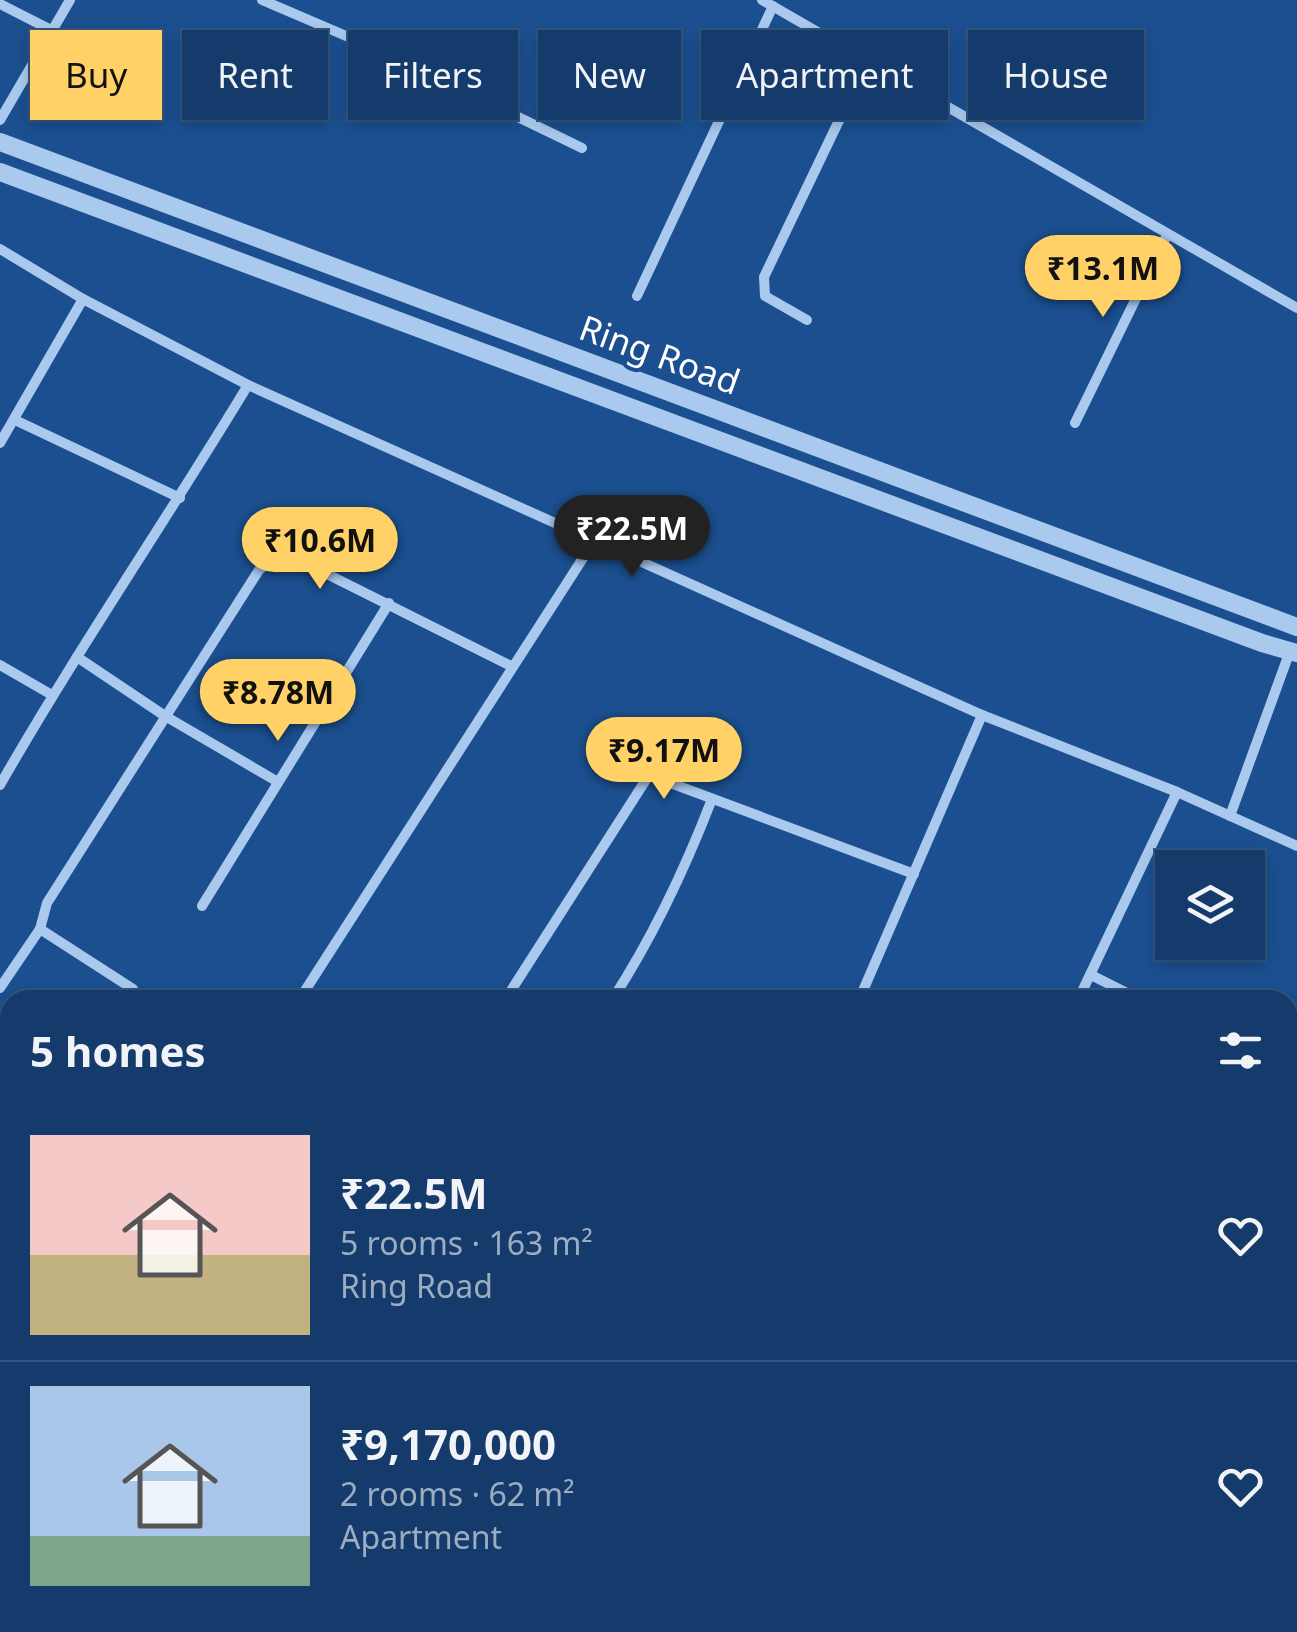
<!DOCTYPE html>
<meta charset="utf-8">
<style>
body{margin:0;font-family:"Noto Sans",sans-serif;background:#1d4271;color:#f1f3f6;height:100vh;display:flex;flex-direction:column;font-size:38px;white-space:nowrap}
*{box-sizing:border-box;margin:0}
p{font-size:32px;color:#9dadc1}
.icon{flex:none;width:55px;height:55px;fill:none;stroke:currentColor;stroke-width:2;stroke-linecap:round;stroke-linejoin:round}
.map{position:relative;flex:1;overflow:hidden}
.sheet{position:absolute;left:0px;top:990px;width:1298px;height:642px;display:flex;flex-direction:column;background:#143b6b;border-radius:30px 30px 0 0;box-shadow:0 5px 15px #0003,0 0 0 2px #33557e}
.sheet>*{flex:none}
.top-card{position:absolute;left:30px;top:30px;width:1238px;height:90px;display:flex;gap:20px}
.fabs{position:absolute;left:1155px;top:850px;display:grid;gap:20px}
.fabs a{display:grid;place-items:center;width:110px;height:110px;border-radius:0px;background:#143b6b;box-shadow:0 5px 15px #0003,0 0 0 2px #33557e;font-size:50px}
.price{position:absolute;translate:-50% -85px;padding:0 22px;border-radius:35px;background:#ffd166;color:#111;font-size:32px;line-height:65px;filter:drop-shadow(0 2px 5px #0008)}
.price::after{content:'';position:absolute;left:50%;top:60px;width:30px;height:22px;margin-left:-15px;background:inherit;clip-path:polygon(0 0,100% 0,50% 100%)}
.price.selected{background:#222;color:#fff}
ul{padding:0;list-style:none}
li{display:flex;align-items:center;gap:30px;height:250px;padding:0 30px}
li+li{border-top:2px solid #33557e}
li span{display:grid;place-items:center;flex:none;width:280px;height:200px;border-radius:0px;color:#555}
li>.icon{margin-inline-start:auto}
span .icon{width:120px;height:120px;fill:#fffc;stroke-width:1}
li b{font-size:42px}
h2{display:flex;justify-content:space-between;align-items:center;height:120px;padding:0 30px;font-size:42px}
.pill{padding:0 35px;border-radius:0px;background:#143b6b;box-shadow:0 5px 15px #0003,0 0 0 2px #33557e;font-size:35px;line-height:90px}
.pill.selected{background:#ffd166;color:#111}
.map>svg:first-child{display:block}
</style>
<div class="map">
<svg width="1297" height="1632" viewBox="0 0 1297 1632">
<rect width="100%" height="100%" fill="#1b4f8f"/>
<polygon fill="#4478b7" stroke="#cfe3fa" stroke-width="2.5" points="235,1622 293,1622 286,1632 248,1632"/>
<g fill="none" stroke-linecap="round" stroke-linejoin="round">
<g stroke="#a9c9ee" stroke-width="10">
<polyline points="262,0 388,54 582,148"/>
<polyline points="762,0 1297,308"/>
<polyline points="0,4 53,31"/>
<polyline points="0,120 70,0"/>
<polyline points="0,249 83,299 248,385 982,715 1177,792 1297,846"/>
<polyline points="637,296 773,6"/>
<polyline points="807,320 765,296 764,277 868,60"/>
<polyline points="15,420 180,498"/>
<polyline points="1075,423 1167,235"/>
<polyline points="0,443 83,299"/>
<polyline points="77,657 165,716 278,782"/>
<polyline points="0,665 52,695"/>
<path d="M0,785C78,649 167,519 248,385"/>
<polyline points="1230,816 1290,651"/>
<polyline points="202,906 389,603"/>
<path d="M40,929L47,903L259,570C276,556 287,558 307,564L511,666"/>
<polyline points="1091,975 1141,1000"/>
<polyline points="0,988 40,929 133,989 125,1000"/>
<polyline points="299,1000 594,541"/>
<polyline points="505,1000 649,775 914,874"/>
<path d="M612,1000C653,937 685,869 712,799"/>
<polyline points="859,1000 982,715"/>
<polyline points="1078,1000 1177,792"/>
<polyline points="0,1023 10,1029"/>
<polyline points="0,1212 10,1218"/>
<polyline points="1288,1536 1297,1543"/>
<polyline points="0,1617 21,1632"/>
<polyline points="598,1622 612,1632"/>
<polyline points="1067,1622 1080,1632"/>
<polyline points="319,1632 326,1622"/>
</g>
<g stroke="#a9c9ee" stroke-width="18">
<polyline points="0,142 1297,627"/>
<polyline points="0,172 1262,643 1297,653"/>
</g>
<g stroke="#d6e6fa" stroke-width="20">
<polyline points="1288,1090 1297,1070"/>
<polyline points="1288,1193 1297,1175"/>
<polyline points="977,1632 983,1622"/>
<polyline points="1018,1632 1024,1622"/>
</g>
</g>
<g text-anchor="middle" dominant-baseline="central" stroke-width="8" stroke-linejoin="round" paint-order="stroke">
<g font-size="35" fill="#fff" stroke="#1b4f8f">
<text transform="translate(660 354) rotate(20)">Ring Road</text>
</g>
</g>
</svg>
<div class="fabs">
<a><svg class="icon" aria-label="layers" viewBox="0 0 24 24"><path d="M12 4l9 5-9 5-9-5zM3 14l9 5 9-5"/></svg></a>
</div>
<b class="price" style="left:1103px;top:320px">₹13.1M</b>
<b class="price selected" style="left:632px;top:580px">₹22.5M</b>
<b class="price" style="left:320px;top:592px">₹10.6M</b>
<b class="price" style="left:278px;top:744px">₹8.78M</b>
<b class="price" style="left:664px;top:802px">₹9.17M</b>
<div class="top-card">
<a class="pill selected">Buy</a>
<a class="pill">Rent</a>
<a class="pill">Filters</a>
<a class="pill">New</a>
<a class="pill">Apartment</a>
<a class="pill">House</a>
</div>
<section class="sheet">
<h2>5 homes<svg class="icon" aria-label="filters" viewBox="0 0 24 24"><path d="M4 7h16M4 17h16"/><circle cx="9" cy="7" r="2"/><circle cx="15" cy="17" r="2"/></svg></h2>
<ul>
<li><span style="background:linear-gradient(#f6c9c9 60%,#c2b280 0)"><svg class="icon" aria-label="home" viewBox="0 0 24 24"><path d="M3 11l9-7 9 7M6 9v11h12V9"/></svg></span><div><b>₹22.5M</b><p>5 rooms · 163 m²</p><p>Ring Road</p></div><svg class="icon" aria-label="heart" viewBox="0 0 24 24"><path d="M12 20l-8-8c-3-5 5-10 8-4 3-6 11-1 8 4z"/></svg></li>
<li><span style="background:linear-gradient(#a9c7e8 75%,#7fa58c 0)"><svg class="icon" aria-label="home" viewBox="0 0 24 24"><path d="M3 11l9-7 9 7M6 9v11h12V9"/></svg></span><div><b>₹9,170,000</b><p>2 rooms · 62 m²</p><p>Apartment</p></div><svg class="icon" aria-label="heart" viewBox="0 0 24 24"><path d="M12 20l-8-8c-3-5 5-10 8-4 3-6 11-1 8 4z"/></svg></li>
</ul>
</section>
</div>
